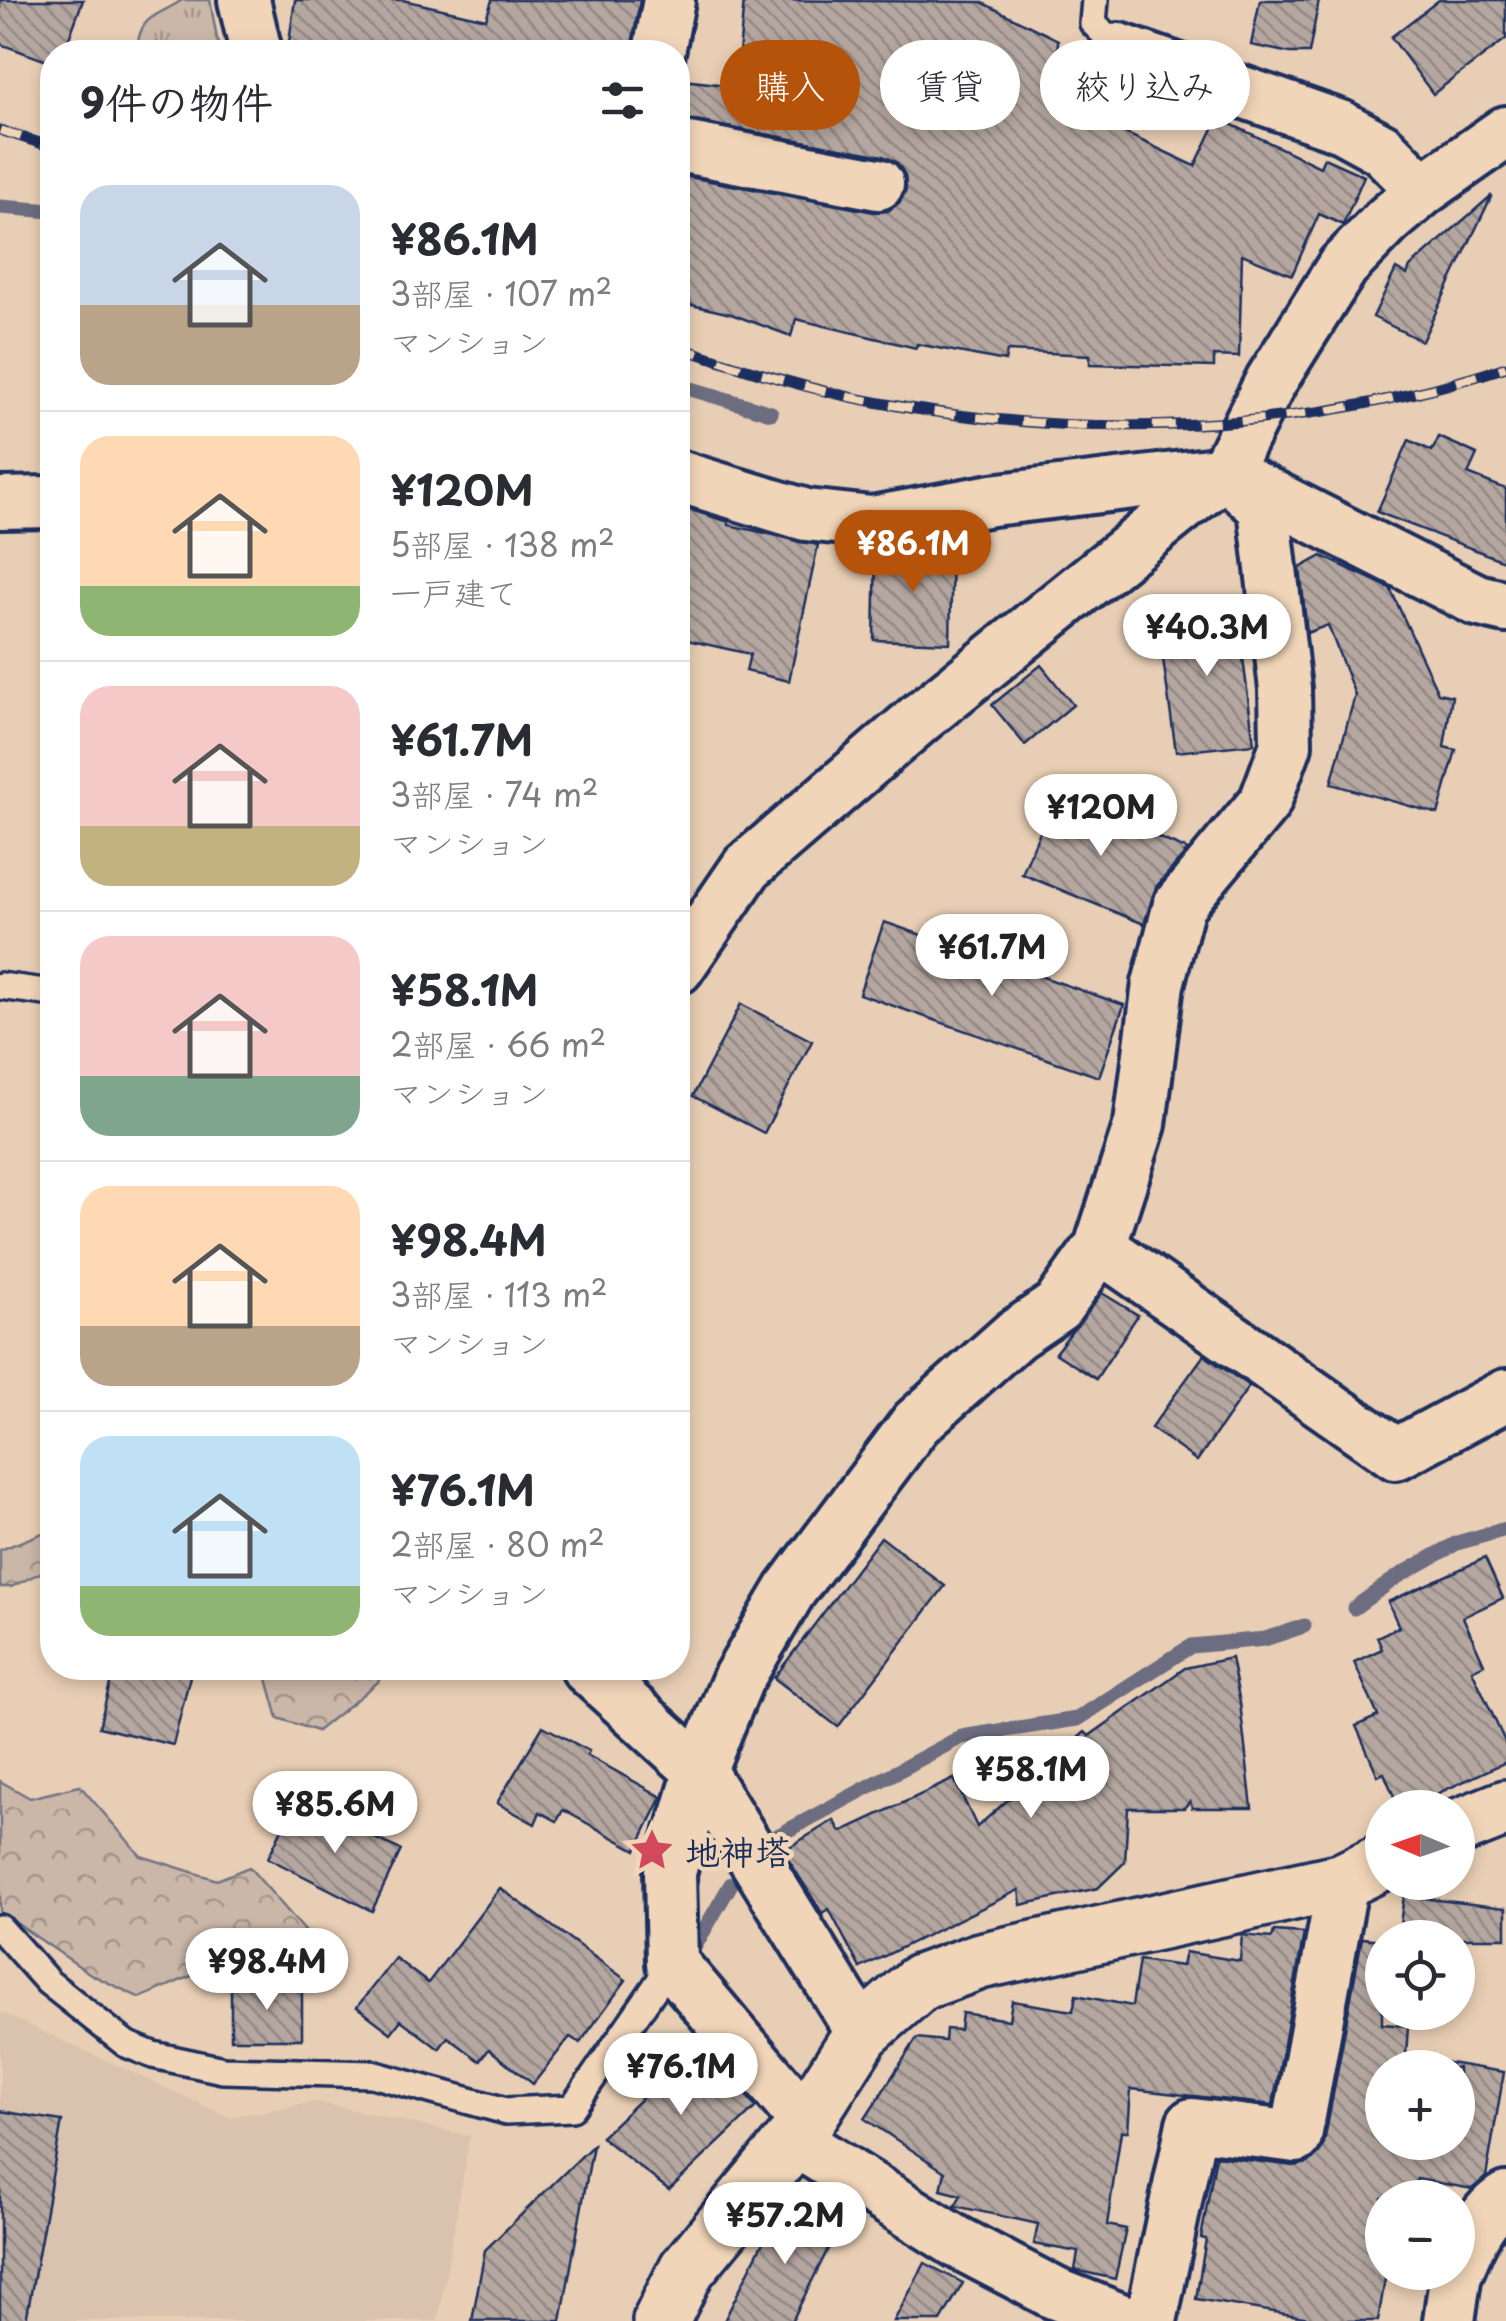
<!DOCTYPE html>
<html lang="ja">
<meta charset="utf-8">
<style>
body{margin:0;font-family:"Playpen Sans","Klee One",sans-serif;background:#f7f7f7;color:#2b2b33;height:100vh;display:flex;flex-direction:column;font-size:38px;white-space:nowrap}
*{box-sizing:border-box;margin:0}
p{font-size:32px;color:#7c7c81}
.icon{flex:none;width:55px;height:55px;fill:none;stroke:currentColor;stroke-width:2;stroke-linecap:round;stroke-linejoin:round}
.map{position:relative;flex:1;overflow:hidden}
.side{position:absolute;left:40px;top:40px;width:650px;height:1640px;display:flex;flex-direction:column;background:#fff;border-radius:40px;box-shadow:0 5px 15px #0003}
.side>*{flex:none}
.guide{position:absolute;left:720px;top:40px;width:635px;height:90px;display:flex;gap:20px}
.needle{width:65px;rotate:272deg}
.controls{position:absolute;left:1365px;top:1790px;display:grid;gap:20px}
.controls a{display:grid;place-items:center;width:110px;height:110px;border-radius:50%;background:#fff;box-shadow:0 5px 15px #0003;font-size:50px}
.price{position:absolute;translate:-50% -85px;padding:0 22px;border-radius:35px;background:#fff;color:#222;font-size:32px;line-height:65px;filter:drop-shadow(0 2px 5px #0008)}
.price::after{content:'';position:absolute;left:50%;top:60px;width:30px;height:22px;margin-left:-15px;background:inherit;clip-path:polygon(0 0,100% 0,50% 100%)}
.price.selected{background:#b45309;color:#fff}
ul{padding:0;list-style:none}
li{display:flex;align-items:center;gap:30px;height:250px;padding:0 40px}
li+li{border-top:2px solid #e1e1e2}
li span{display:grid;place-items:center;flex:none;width:280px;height:200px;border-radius:30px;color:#555}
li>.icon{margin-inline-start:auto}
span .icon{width:120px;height:120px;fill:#fffc;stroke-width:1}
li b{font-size:42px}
h2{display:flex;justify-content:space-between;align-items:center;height:120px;padding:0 40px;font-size:42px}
.pill{padding:0 35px;border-radius:45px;background:#fff;box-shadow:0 5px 15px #0003;font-size:35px;line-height:90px}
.pill.selected{background:#b45309;color:#fff}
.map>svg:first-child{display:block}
</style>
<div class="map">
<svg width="1506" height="2321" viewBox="0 0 1506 2321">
<defs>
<pattern id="grass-tufts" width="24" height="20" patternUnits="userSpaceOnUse" patternTransform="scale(2.5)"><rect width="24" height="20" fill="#cab7a8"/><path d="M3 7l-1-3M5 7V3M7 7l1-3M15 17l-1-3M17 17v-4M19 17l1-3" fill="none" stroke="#a3958c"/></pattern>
<pattern id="forest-crowns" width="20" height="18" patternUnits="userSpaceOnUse" patternTransform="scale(2.5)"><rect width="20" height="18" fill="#cab7a8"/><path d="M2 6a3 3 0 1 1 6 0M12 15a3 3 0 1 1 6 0" fill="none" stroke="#a3958c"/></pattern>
<pattern id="building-back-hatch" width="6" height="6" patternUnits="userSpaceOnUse" patternTransform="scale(2.5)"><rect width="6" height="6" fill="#b5a79f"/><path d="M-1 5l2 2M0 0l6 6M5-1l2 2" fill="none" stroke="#928885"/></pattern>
</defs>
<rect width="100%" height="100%" fill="#e8ceb4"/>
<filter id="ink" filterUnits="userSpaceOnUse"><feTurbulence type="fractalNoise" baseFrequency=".01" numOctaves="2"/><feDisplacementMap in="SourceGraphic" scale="20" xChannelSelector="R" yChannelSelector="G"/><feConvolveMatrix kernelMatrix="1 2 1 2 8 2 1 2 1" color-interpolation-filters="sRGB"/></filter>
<g filter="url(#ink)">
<polygon fill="#d9c2ae" points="0,2012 229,2117 318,2102 470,2136 438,2321 0,2321"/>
<path fill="url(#grass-tufts)" stroke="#727383" stroke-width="2.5" d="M182,0H210L217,39L223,52H136C141,13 154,19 182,0Z"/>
<g fill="url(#forest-crowns)" stroke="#727383" stroke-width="2.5">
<polygon points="45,1532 52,1541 52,1567 11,1587 0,1587 0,1550"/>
<polygon points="264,1668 383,1668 378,1682 317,1731 278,1718"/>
<polygon points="0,1781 30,1798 80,1786 141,1856 217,1880 249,1867 305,1931 258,1957 198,1973 140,1998 92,1975 0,1912"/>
</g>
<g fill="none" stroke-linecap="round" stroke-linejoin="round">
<g stroke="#6c6d80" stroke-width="15">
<polyline points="0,207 52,211"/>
<polyline points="678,385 771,413"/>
<polyline points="1354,1608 1397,1577 1457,1543 1506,1529"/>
<polyline points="768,1841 961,1737 1077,1719 1191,1646 1265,1639 1304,1626"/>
<polyline points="695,1946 731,1884"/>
</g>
</g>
<g fill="url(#building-back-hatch)" stroke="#1b2f5e" stroke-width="2.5" fill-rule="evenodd">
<polygon points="0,0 83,0 64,52 52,52 52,63 0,44"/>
<polygon points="295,0 403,0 486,19 492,0 640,0 631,52 297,52 288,49"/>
<polygon points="744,0 981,2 1058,40 1055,100 1195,166 1218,118 1320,167 1324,158 1364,176 1343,225 1319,214 1292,275 1242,254 1239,357 1214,356 1214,367 1090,364 1090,355 1007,351 1005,361 917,344 916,348 796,319 791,336 731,314 678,302 678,175 874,212 888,211 900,202 906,190 905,175 897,163 883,156 678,118 682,80 736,86"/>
<polygon points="1260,0 1319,0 1309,53 1290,53 1251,45"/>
<polygon points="1439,0 1506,0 1506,39 1433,94 1391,37"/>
<polygon points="1492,195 1422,341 1373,317 1396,269 1407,275 1410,267"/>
<polygon points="1439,437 1477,454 1468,474 1506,489 1506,562 1377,512 1409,440 1432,451"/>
<polygon points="678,506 729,522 729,525 818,545 789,681 746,671 750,654 678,638"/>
<polygon points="892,548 952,549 950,643 874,640 876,550"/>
<polygon points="1322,556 1390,588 1438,693 1452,696 1444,747 1456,750 1438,814 1331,784 1355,695 1328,625 1307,633 1300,568"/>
<polygon points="1247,611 1252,654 1243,658 1254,744 1176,752 1157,616"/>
<polygon points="1041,665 1073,705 1025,745 992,705"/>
<polygon points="1056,794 1188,850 1156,887 1144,924 1022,874"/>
<polygon points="884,922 1124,1005 1099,1077 859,994"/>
<polygon points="741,1004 812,1041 764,1133 693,1096"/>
<polygon points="1102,1293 1138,1315 1096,1379 1055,1353"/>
<polygon points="1204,1355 1249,1386 1197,1461 1151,1428"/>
<polygon points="881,1537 945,1586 838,1727 774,1678"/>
<polygon points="1485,1558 1503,1598 1463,1617 1484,1664 1472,1670 1506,1744 1506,1762 1406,1808 1399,1808 1384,1773 1378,1776 1356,1726 1378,1716 1354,1662 1382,1649 1377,1637 1399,1627 1388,1602"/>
<polygon points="1231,1658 1240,1703 1252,1808 1192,1808 1190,1801 1184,1808 1128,1808 1125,1862 1098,1888 1021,1905 1019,1890 860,1968 829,1909 822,1913 783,1851 834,1820 841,1832 954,1779 977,1827 1085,1732 1089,1736 1185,1668"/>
<polygon points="114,1668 192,1668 173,1745 99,1727"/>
<polygon points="543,1726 589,1751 587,1755 662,1797 636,1850 563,1810 557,1821 540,1812 535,1824 497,1803"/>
<polygon points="295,1802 401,1850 372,1911 268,1858"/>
<polygon points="500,1888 626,1980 580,2043 570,2037 533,2084 489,2049 480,2061 448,2037 439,2049 401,2020 391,2033 357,2007 395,1958 428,1983"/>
<polygon points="1404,1896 1506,1908 1506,1938 1398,1938"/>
<polygon points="1274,1931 1304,1933 1273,2105 1131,2089 1128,2131 1121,2131 1107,2225 1126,2229 1115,2279 1075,2270 1078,2252 1034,2244 1038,2224 955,2206 961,2195 941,2190 945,2172 865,2119 917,2038 945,2041 946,2029 960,2030 962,2013 1009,2020 1012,2001 1073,2011 1076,1995 1132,2006 1139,1960 1182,1966 1185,1952 1240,1961 1242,1935 1272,1938"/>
<path d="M1362,1938L1382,1940V2024L1408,2026L1406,2056L1504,2072L1486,2177L1472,2189L1417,2179L1415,2198H1382V2272L1386,2273L1378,2321H1328L1196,2299L1206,2239L1201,2238L1216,2156L1293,2166L1308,2163L1319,2154L1324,2143ZM1382,2068H1458V2142H1382Z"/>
<polygon points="302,1986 302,2039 231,2039 231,1987"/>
<polygon points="701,2041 756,2107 669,2190 601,2137"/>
<polygon points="0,2111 62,2121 26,2321 0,2321"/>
<polygon points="593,2145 561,2321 472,2321 485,2250"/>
<polygon points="798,2199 842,2221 792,2321 724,2321 768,2232 779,2238"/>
<polygon points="925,2263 963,2283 941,2321 894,2321"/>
</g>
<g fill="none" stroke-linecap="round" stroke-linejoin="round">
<g stroke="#1b2f5e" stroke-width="32">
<g id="service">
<polyline points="1095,0 1093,23 1119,49"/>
<polyline points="0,986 52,993"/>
<polyline points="0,1928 48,1982 126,2044 153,2055 223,2070 372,2074 506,2111 572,2108 672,1963"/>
</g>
</g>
<g stroke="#1b2f5e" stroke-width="58">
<g id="minor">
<polyline points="244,0 256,52"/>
<polyline points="1119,49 1340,126 1382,149 1423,190 1506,132"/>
<polyline points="659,52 669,0"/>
<polyline points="678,146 878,184"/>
<polyline points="1225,472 1271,381 1343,266 1388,220 1423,190"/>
<polyline points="678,476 806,515 872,522 992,500 1225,472 1264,508 1285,689 1286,745 1265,802 1179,905 1158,984 1140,1124 1100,1247 1058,1306 1015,1335 916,1423 790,1591 738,1679 700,1771 670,1872 672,1963 804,2119"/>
<polyline points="0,503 52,502"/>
<polyline points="678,968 747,867 920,718 1225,472 1477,600 1506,607"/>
<polyline points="1100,1247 1396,1454 1506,1395"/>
<polyline points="587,1668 700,1771 862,2033"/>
<polyline points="794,2140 957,2242 1054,2293 1125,2321"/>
<path d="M1458,2270C1469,2244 1481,2213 1506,2198"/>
<polyline points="1151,2321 1192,2124 1296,2137 1343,1881"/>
<polyline points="1449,2321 1456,2272"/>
</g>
</g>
<g stroke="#1b2f5e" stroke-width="62">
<g id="tertiary">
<polyline points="1458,1827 1506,1808"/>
<polyline points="661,2321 687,2269 794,2140 862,2033 919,1983 980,1961 1343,1881 1382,1862"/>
</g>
</g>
<use href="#service" stroke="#f1d5b8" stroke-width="25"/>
<use href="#minor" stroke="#f1d5b8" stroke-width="50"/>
<use href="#tertiary" stroke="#f1d5b8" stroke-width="55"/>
<g stroke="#1b2f5e" stroke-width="11">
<g id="rail">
<polyline points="0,130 52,147"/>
<path d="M678,347C743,368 808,390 875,402C1082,441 1306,434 1506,367"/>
</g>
</g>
<use href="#rail" stroke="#f1d5b8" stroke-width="8" stroke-dasharray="22" stroke-linecap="butt"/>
</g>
</g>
<defs>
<g id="sight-bare" transform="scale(3.45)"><path d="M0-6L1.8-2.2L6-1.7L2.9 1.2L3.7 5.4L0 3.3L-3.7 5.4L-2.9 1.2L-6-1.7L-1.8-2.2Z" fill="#d1495b" stroke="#f1d5b8" stroke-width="2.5" paint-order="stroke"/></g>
</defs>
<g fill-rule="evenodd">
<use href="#sight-bare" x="652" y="1850"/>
</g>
<g text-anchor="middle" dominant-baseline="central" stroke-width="9" stroke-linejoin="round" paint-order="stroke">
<g font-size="35" font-weight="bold" fill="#1b2f5e" stroke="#f1d5b8" text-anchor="start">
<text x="685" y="1850">地神塔</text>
</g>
</g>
</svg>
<div class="controls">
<a><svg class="needle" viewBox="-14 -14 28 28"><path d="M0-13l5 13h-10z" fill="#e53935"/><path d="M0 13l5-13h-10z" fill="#7c7c81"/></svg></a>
<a><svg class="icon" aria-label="locate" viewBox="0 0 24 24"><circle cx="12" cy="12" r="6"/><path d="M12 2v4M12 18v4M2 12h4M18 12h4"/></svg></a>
<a>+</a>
<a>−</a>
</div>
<b class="price selected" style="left:913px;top:595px">¥86.1M</b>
<b class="price" style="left:1207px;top:679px">¥40.3M</b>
<b class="price" style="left:1101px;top:859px">¥120M</b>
<b class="price" style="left:992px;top:999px">¥61.7M</b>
<b class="price" style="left:1031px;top:1821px">¥58.1M</b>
<b class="price" style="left:335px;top:1856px">¥85.6M</b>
<b class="price" style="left:267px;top:2013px">¥98.4M</b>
<b class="price" style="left:681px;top:2118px">¥76.1M</b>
<b class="price" style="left:785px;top:2267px">¥57.2M</b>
<div class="guide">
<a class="pill selected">購入</a>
<a class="pill">賃貸</a>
<a class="pill">絞り込み</a>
</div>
<section class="side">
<h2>9件の物件<svg class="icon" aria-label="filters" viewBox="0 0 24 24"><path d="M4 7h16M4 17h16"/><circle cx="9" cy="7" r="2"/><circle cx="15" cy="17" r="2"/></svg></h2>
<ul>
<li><span style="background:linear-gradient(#c9d6e8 60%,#b9a48a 0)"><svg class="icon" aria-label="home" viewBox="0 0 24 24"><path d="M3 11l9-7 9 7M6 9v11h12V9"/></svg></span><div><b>¥86.1M</b><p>3部屋 · 107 m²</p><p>マンション</p></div></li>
<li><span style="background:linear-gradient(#ffd9b3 75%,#8fb573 0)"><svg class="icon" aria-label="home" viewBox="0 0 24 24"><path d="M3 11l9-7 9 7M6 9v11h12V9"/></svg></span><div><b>¥120M</b><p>5部屋 · 138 m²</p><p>一戸建て</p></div></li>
<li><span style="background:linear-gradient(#f6c9c9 70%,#c2b280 0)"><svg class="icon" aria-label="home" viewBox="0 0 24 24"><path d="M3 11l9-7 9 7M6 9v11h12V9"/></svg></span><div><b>¥61.7M</b><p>3部屋 · 74 m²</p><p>マンション</p></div></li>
<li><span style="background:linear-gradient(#f6c9c9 70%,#7fa58c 0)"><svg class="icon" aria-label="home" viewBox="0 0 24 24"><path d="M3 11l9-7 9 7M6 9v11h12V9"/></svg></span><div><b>¥58.1M</b><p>2部屋 · 66 m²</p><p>マンション</p></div></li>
<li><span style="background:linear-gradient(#ffd9b3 70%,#b9a48a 0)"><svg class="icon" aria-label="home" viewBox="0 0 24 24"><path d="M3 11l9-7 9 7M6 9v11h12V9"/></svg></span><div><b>¥98.4M</b><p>3部屋 · 113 m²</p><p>マンション</p></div></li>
<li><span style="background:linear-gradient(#bfe0f5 75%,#8fb573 0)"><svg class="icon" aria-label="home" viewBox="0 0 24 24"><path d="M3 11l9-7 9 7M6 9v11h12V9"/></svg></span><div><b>¥76.1M</b><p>2部屋 · 80 m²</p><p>マンション</p></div></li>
</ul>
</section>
</div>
